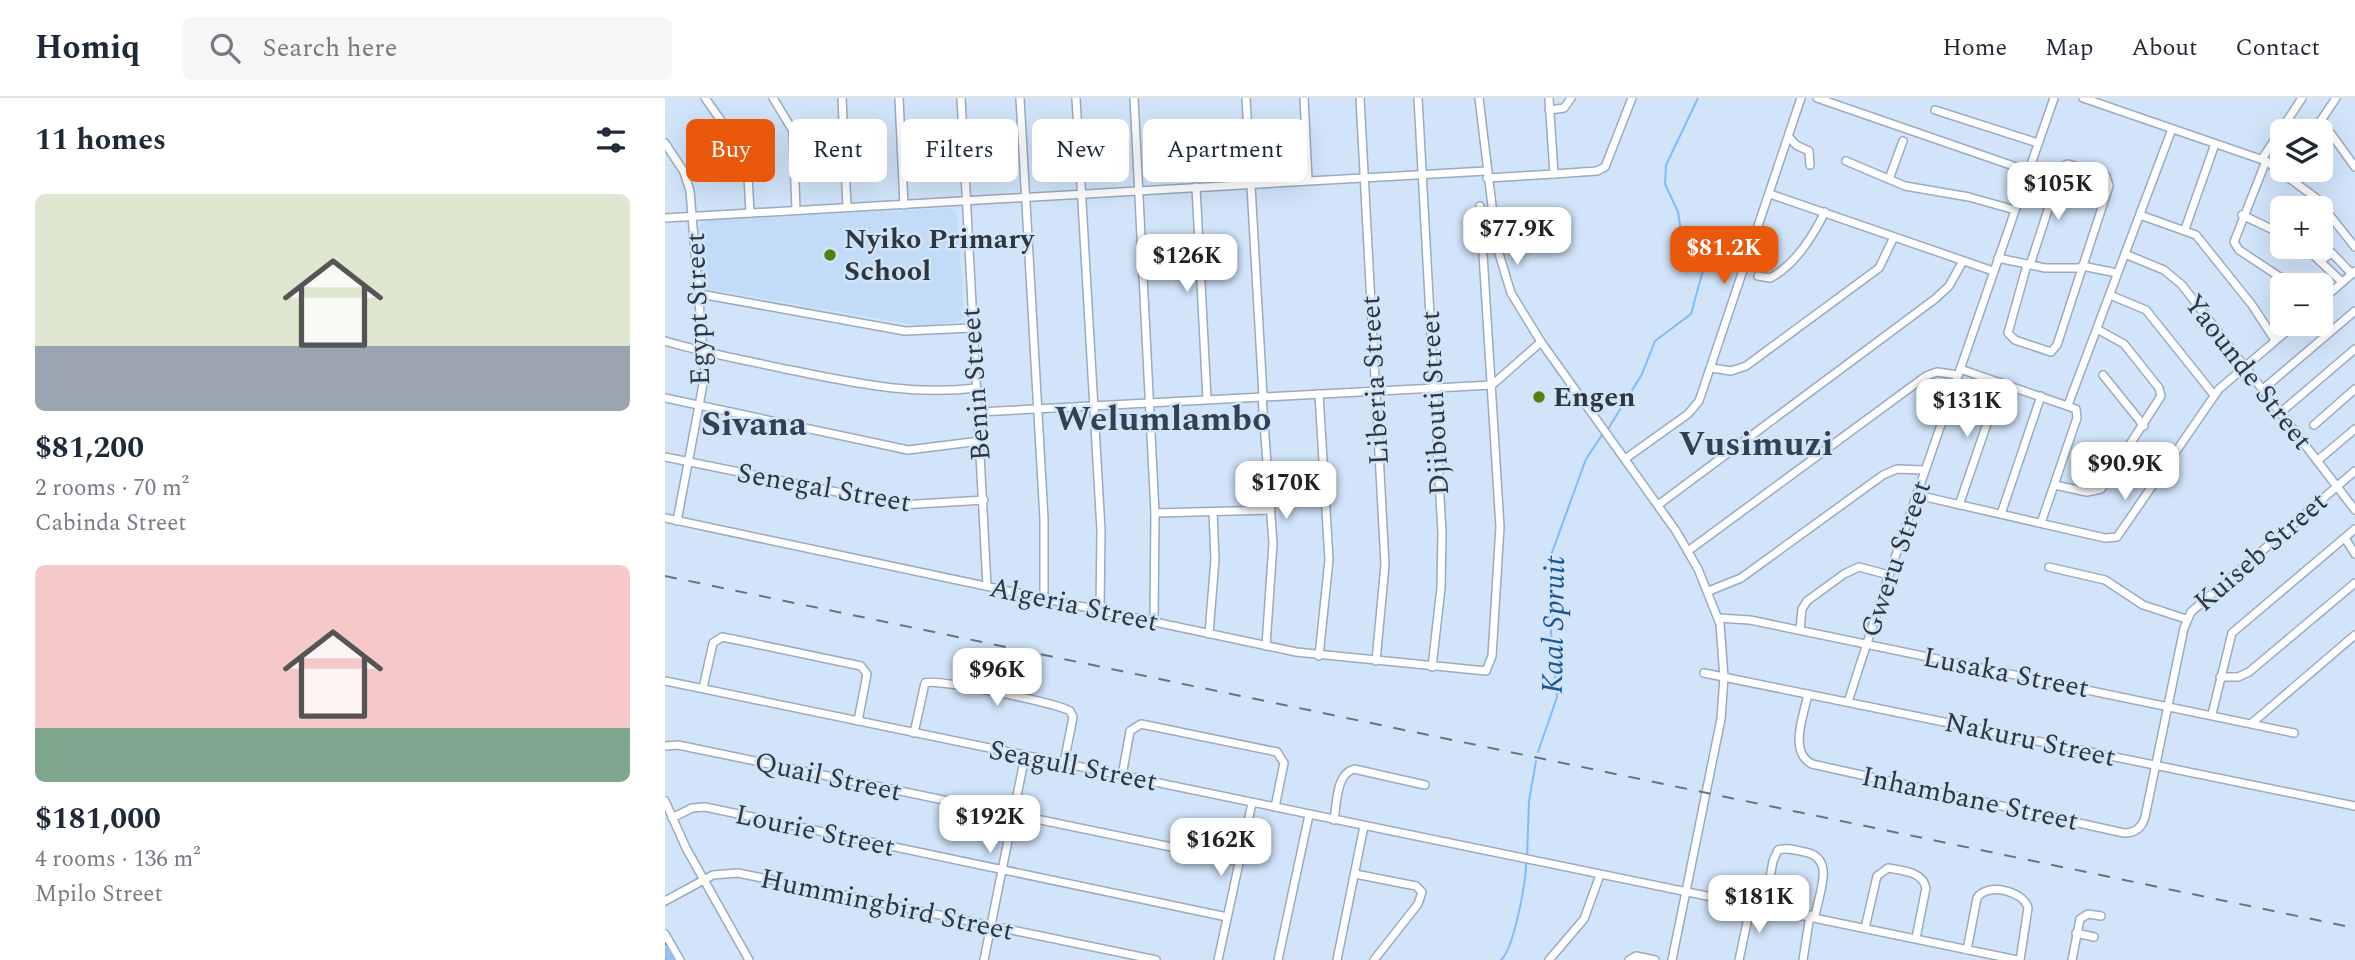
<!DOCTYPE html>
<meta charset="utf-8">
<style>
body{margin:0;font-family:Spectral,serif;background:#f6f6f7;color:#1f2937;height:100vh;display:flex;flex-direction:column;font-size:26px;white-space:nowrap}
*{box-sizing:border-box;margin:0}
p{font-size:23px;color:#747a83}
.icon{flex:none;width:38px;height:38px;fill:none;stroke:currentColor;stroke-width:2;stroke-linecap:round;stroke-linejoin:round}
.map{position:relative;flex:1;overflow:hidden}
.panel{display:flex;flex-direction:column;background:#fff;width:665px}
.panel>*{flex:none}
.top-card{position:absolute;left:21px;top:21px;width:665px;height:63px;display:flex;gap:14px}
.tools{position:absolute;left:1605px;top:21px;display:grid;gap:14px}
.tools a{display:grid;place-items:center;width:63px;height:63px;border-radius:10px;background:#fff;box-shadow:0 7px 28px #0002;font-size:35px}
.price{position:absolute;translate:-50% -60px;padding:0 16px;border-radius:14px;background:#fff;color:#222;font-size:23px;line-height:46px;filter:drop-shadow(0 2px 4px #0008)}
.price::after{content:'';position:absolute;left:50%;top:42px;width:21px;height:16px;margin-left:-10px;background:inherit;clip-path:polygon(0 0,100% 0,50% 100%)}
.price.active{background:#ea580c;color:#fff}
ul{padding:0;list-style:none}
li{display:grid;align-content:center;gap:14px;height:371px;padding:0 35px}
li span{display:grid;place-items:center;height:217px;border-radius:10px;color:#555}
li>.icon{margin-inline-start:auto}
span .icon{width:126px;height:126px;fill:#fffc;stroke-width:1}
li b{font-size:30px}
h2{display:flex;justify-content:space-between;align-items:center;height:84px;padding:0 35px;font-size:30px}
.tag{padding:0 24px;border-radius:10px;background:#fff;box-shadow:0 7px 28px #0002;font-size:24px;line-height:63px}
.tag.active{background:#ea580c;color:#fff}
header{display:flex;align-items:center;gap:42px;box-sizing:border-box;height:98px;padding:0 35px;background:#fff;border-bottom:2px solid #e0e1e3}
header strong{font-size:33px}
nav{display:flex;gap:38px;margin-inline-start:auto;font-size:24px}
.search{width:490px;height:63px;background:#f6f6f7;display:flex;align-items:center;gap:18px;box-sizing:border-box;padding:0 24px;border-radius:10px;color:#747a83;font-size:26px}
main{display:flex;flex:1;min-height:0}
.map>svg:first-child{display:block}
</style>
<header>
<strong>Homiq</strong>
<div class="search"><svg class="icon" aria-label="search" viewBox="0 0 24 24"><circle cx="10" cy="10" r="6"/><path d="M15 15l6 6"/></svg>Search here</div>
<nav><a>Home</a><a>Map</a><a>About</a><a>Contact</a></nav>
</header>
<main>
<section class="panel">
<h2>11 homes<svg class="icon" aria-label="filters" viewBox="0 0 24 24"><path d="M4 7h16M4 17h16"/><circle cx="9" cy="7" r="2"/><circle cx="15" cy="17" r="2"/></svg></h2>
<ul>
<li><span style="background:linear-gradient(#dfe7d0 70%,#9aa5b1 0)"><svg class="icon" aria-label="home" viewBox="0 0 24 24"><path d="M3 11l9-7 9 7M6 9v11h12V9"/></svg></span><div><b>$81,200</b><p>2 rooms · 70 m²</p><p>Cabinda Street</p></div></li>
<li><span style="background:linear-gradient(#f6c9c9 75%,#7fa58c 0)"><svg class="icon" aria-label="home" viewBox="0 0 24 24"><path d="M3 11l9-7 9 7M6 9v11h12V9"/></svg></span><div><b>$181,000</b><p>4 rooms · 136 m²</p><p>Mpilo Street</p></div></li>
</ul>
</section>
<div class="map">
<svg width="1690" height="862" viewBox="0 0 1690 862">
<rect width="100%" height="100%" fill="#d1e4fa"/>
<polygon fill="#c2dbf7" points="285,110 292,116 299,218 294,224 256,228 44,191 38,184 33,129 42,122"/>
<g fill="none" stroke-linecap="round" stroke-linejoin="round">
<g stroke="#7ebbfb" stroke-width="2">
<polyline points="943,331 977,276 990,243 1026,216 1040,165 1035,154 1017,140 1013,114 1000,86 1001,67 1033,0"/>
<polyline points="873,654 892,599 886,534 888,499 885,460 921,361 937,337"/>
<polyline points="862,760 864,703 871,663"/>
<path d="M836,862C849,850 861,784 861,765"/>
</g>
<g stroke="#99abc0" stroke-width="10">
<g id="minor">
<polyline points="40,0 82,59 85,115"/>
<polyline points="108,0 128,33 131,112"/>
<polyline points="177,0 182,109"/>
<polyline points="234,0 239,107"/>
<polyline points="296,0 322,488"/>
<polyline points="355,0 379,421 379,500"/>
<polyline points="411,0 436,432 435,512"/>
<polyline points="469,0 490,415 489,524"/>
<polyline points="581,0 598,298"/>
<polyline points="639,0 643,82"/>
<polyline points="695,0 720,467 711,563"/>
<polyline points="753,0 777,435 776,490 767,569"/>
<polyline points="814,0 832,149 846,195 876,244 1011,433 1033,471 1055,526 1059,579 1056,621 1007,862"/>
<polyline points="1152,0 1363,73"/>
<polyline points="1418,0 1601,63 1651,100 1690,149"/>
<polyline points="884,12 899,10 906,0"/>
<polyline points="1270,12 1373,45"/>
<polyline points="1656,22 1690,69"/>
<polyline points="1649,33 1671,0"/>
<polyline points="1124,39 1131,47 1144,53 1145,67"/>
<polyline points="0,45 19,74 25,93 40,276 12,423"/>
<polyline points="1597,61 1637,0"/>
<polyline points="1181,63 1240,88 1304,99 1350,112"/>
<polyline points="1601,63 1569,144 1574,152 1627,187"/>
<polyline points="889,76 932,73 940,69 967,0"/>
<polyline points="822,80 889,76 884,0"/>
<polyline points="1224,81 1238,43"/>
<polyline points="531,89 542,301"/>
<polyline points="1105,96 1328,173"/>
<polyline points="1475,117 1531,137 1587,207 1610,242"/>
<polyline points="1577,117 1617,136"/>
<polyline points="0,120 821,73"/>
<polyline points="1520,131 1550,46"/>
<polyline points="1640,149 1677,184"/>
<polyline points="1460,156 1499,172 1517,187 1690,412"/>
<polyline points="1333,160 1380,170 1417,170"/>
<polyline points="1655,163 1667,155 1687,176"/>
<polyline points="1362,167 1343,235 1350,242 1386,254 1392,247 1444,88 1441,78 1403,66 1397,69 1365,167"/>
<polyline points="1417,168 1452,175"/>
<path d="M1093,178L1105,180C1129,168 1148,138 1160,114"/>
<polyline points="35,196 240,233 307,230"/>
<polyline points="1445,197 1481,212 1549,297"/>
<polyline points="1656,203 1690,173"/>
<path d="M0,243C40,255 80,262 120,271C187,284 243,298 312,290"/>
<polyline points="1047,270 1066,273 1081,268 1214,170 1229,139"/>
<polyline points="1295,271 1411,311 1412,320 1376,425"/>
<polyline points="1438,277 1479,328"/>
<polyline points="1597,292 1690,213"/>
<polyline points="597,298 608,445 601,548"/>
<polyline points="0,300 243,352 315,343"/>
<polyline points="1403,307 1507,31"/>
<polyline points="313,314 827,287 876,244"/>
<polyline points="1615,315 1690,251"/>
<polyline points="1649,327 1690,291"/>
<polyline points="0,359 236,407 319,402"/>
<polyline points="960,361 1023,316 1034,303 1136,0"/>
<polyline points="1652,363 1690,331"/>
<polyline points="1390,387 1422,394 1436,391 1496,298 1494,290 1459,246 1432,231"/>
<polyline points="1252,397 1440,440 1452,439 1554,291 1630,226"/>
<polyline points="993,407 1270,201 1284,188 1298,163"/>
<polyline points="1294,407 1336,285"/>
<polyline points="490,415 606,412"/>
<polyline points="1336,416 1376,298"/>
<polyline points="0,420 631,554 821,573 827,558 835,429 815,108"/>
<polyline points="1680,440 1690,456"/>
<polyline points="1023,453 1261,278 1272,274 1293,277"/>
<polyline points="1384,469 1440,482 1478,507 1521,521"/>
<polyline points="1044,493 1076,480 1218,377 1232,371 1260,372"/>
<polyline points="1053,520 1085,522 1629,635"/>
<polyline points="1135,532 1137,511 1142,503 1179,476 1194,469 1224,477"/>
<polyline points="544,536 550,461 548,414"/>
<polyline points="654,558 664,462 654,296"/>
<polyline points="1039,575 1690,708"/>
<polyline points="1555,579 1573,579 1584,574 1690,485"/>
<polyline points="0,583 1352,862"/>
<polyline points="38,590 48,545 57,539 77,543 196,568 202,576 193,623"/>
<path d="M1143,596C1139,617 1123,654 1147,666L1459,735C1470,735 1477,730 1480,719L1519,530L1526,514L1690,373"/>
<polyline points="1183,604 1224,477 1389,0"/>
<polyline points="1547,616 1567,535 1690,431"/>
<polyline points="1587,625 1690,537"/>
<path d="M249,635L260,585C270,580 393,605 405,613L408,619L399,665"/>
<polyline points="0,648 13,647 574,763"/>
<polyline points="457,678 465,633 476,626 612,654 619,665 610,709"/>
<polyline points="0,703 21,750 84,862"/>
<polyline points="7,720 27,710 40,709 562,819"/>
<path d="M669,722C672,705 671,676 689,671L760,687"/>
<polyline points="690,776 751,788 757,794 753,806 709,862"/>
<polyline points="0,803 48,777 73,775 491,862"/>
<path d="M1100,808L1108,763L1113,752C1122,749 1130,752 1140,754C1171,760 1154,795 1150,818"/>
<path d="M1200,830L1212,778L1223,770C1238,773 1257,773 1261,790L1251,840"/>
<polyline points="1411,835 1429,839"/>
<polyline points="0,836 15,862"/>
<path d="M1302,852L1312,800C1322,784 1359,793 1363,810L1355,862"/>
<polyline points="319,862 360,658"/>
<polyline points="553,862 587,705"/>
<polyline points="613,862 644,717"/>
<polyline points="672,862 699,728"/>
<polyline points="884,862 919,821 935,777"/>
<polyline points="964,862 971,858 990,862"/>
<polyline points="1074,862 1086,806"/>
<polyline points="1138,862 1145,817"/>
<polyline points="1407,862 1415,821 1423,816 1436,818"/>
</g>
</g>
<g stroke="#4474a4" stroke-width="12">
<polyline id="major" points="0,851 6,862"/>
</g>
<use href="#minor" stroke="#fff" stroke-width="7"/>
<use href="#major" stroke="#96bfe9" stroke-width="9"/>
<polyline stroke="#677380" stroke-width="2" stroke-dasharray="12 12" stroke-linecap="butt" points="0,478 1690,830"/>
</g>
<g fill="#53810e" stroke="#d1e4fa" stroke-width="2.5">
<circle cx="165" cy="157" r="7"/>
<circle cx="874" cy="299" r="7"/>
</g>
<g text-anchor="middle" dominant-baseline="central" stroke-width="5" stroke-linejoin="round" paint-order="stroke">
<g font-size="28" font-weight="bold" fill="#2e363e" stroke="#d1e4fa" text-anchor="start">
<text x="179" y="141">Nyiko Primary<tspan x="179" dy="32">School</tspan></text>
<text x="888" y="299">Engen</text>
</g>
<g font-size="28" fill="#2e363e" stroke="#d1e4fa">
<text transform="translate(33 211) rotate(-92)">Egypt Street</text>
<text transform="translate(1583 274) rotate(52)">Yaounde Street</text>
<text transform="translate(710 282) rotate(-93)">Liberia Street</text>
<text transform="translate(311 286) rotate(-94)">Benin Street</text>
<text transform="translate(770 305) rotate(-93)">Djibouti Street</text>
<text transform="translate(159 390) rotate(10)">Senegal Street</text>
<text transform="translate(1596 454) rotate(-41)">Kuiseb Street</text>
<text transform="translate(1231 461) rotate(-71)">Gweru Street</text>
<text transform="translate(409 507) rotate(12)">Algeria Street</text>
<text transform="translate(1341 575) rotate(11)">Lusaka Street</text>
<text transform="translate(1365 642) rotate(12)">Nakuru Street</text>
<text transform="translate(408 668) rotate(11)">Seagull Street</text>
<text transform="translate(163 679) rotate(12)">Quail Street</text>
<text transform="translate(1305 701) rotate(12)">Inhambane Street</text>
<text transform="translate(150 733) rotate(12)">Lourie Street</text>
<text transform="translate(222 807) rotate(12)">Hummingbird Street</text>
</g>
<g font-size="30" font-style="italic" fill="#185791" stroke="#d1e4fa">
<text transform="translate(889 527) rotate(-89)">Kaal Spruit</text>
</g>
<g font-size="35" font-weight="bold" fill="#324253" stroke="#d1e4fa">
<text x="498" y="321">Welumlambo</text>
<text x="89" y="326">Sivana</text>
<text x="1091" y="346">Vusimuzi</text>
</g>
</g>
</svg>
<div class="tools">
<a><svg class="icon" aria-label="layers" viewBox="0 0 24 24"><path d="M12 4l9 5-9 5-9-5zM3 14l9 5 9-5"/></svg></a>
<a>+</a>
<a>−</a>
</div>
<b class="price" style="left:1393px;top:124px">$105K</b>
<b class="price" style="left:852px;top:169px">$77.9K</b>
<b class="price active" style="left:1059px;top:188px">$81.2K</b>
<b class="price" style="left:522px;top:196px">$126K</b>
<b class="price" style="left:1302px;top:341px">$131K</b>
<b class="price" style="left:1460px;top:404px">$90.9K</b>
<b class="price" style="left:621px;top:423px">$170K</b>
<b class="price" style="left:332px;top:610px">$96K</b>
<b class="price" style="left:325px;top:757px">$192K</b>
<b class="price" style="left:556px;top:780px">$162K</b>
<b class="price" style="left:1094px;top:837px">$181K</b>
<div class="top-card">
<a class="tag active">Buy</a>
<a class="tag">Rent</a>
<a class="tag">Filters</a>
<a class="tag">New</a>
<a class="tag">Apartment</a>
</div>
</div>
</main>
